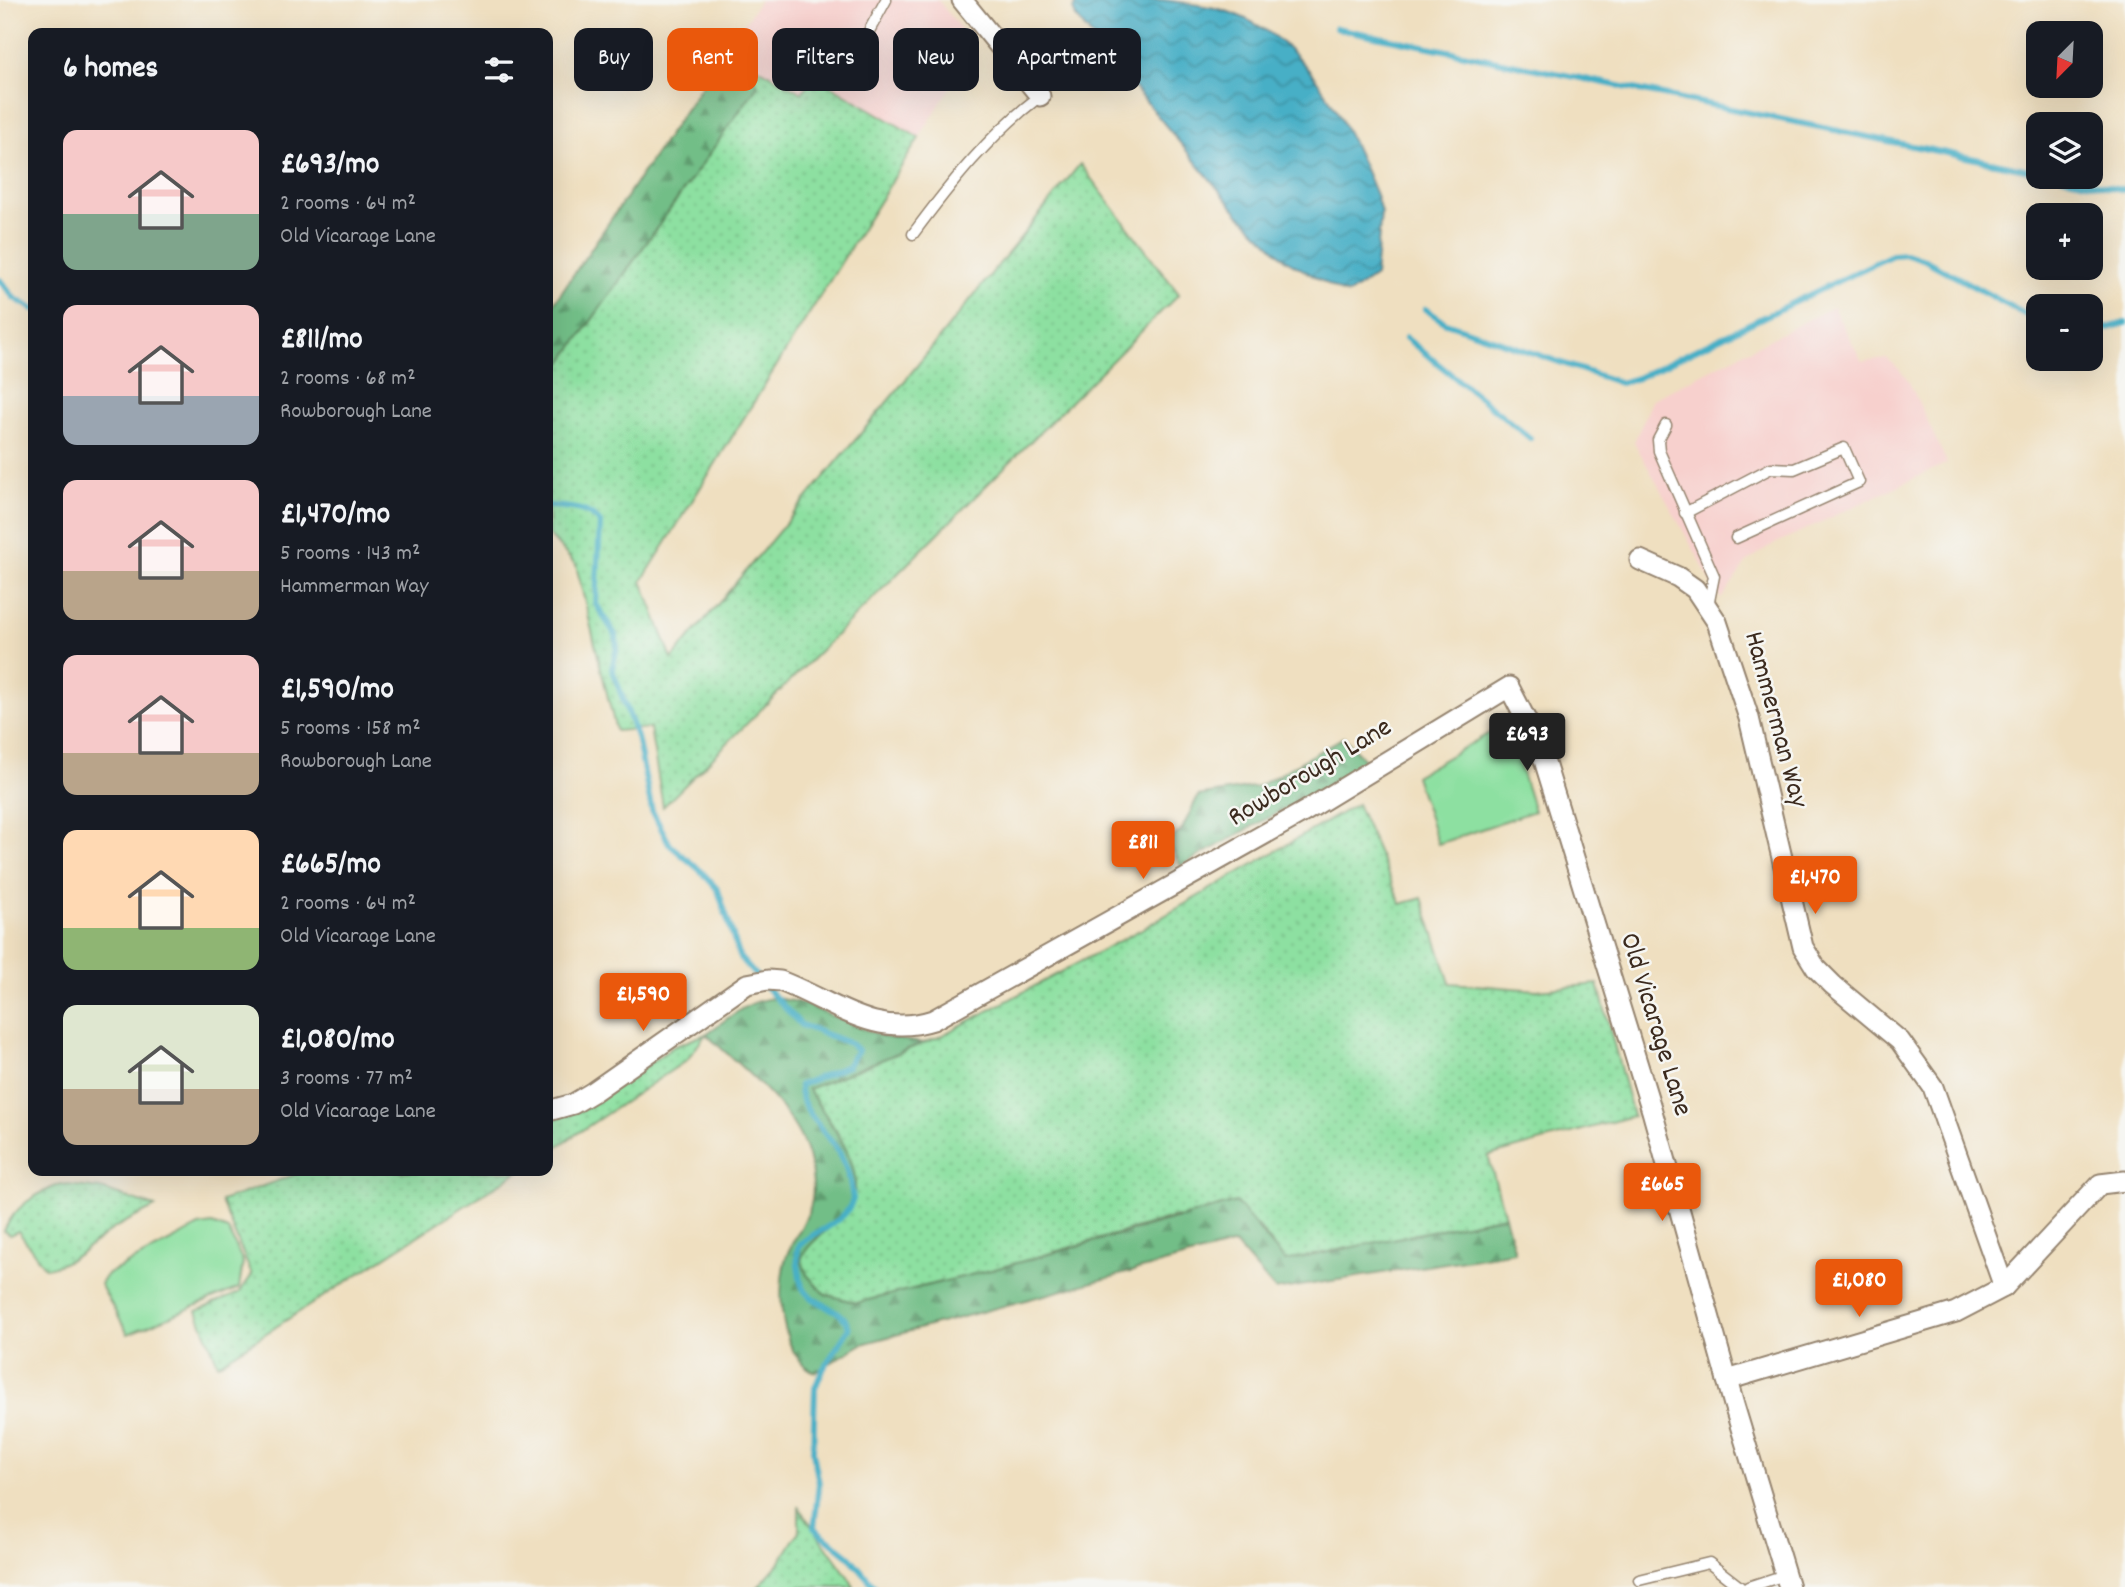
<!DOCTYPE html>
<meta charset="utf-8">
<style>
body{margin:0;font-family:Dekko,sans-serif;background:#20242c;color:#f1f3f6;height:100vh;display:flex;flex-direction:column;font-size:26px;white-space:nowrap}
*{box-sizing:border-box;margin:0}
p{font-size:23px;color:#9ea1a6}
.icon{flex:none;width:38px;height:38px;fill:none;stroke:currentColor;stroke-width:2;stroke-linecap:round;stroke-linejoin:round}
.map{position:relative;flex:1;overflow:hidden}
.drawer{position:absolute;left:28px;top:28px;width:525px;height:1148px;display:flex;flex-direction:column;background:#171b24;border-radius:14px;box-shadow:0 7px 28px #0002}
.drawer>*{flex:none}
.top-card{position:absolute;left:574px;top:28px;width:665px;height:63px;display:flex;gap:14px}
.needle{width:46px;rotate:204deg}
.fabs{position:absolute;left:2026px;top:21px;display:grid;gap:14px}
.fabs a{display:grid;place-items:center;width:77px;height:77px;border-radius:14px;background:#171b24;box-shadow:0 7px 28px #0002;font-size:35px}
.price{position:absolute;translate:-50% -60px;padding:0 16px;border-radius:7px;background:#ea580c;color:#fff;font-size:23px;line-height:46px;filter:drop-shadow(0 2px 4px #0008)}
.price::after{content:'';position:absolute;left:50%;top:42px;width:21px;height:16px;margin-left:-10px;background:inherit;clip-path:polygon(0 0,100% 0,50% 100%)}
.price.active{background:#222;color:#fff}
ul{padding:0;list-style:none}
li{display:flex;align-items:center;gap:21px;height:175px;padding:0 35px}
li span{display:grid;place-items:center;flex:none;width:196px;height:140px;border-radius:14px;color:#555}
li>.icon{margin-inline-start:auto}
span .icon{width:84px;height:84px;fill:#fffc;stroke-width:1}
li b{font-size:30px}
h2{display:flex;justify-content:space-between;align-items:center;height:84px;padding:0 35px;font-size:30px}
.pill{padding:0 24px;border-radius:14px;background:#171b24;box-shadow:0 7px 28px #0002;font-size:24px;line-height:63px}
.pill.active{background:#ea580c;color:#fff}
.map>svg:first-child{display:block}
</style>
<div class="map">
<svg width="2125" height="1587" viewBox="0 0 2125 1587">
<defs>
<pattern id="grass-dots" width="8" height="8" patternUnits="userSpaceOnUse" patternTransform="scale(1.75)"><rect width="8" height="8" fill="#8de0a1"/><path d="M2 2h.1M6 6h.1" fill="none" stroke="#7bc08a" stroke-width="1.8" stroke-linecap="round"/></pattern>
<pattern id="forest-firs" width="22" height="20" patternUnits="userSpaceOnUse" patternTransform="scale(1.75)"><rect width="22" height="20" fill="#72be87"/><path d="M5 1l3.5 6h-7zM16 11l3.5 6h-7z" fill="#5f9b6e"/></pattern>
<pattern id="water-waves" width="16" height="10" patternUnits="userSpaceOnUse" patternTransform="scale(1.75)"><rect width="16" height="10" fill="#47afc6"/><path d="M0 5q4-4 8 0t8 0" fill="none" stroke="#3c8fa0"/></pattern>
</defs>
<rect width="100%" height="100%" fill="#f6f6f2"/>
<filter id="ink" filterUnits="userSpaceOnUse"><feTurbulence type="fractalNoise" baseFrequency=".0143" numOctaves="2"/><feDisplacementMap in="SourceGraphic" scale="14" xChannelSelector="R" yChannelSelector="G"/><feConvolveMatrix kernelMatrix="1 2 1 2 8 2 1 2 1" color-interpolation-filters="sRGB"/></filter>
<filter id="wash" filterUnits="userSpaceOnUse"><feTurbulence type="fractalNoise" baseFrequency=".00686" numOctaves="4" result="noise"/><feDisplacementMap in="SourceGraphic" scale="28" xChannelSelector="R" yChannelSelector="G"/><feGaussianBlur stdDeviation="1.57" result="paint"/><feColorMatrix in="noise" values="0 0 0 0 0 0 0 0 0 0 0 0 0 0 0 0 0 1.4 0 .05"/><feComposite in="paint" operator="in"/></filter>
<g filter="url(#wash)">
<rect width="100%" height="100%" fill="#efdfc0"/>
<g fill="#f7d0cd">
<polygon points="760,0 938,0 975,47 919,138 813,76 802,93 743,59 733,40"/>
<polygon points="1833,307 1862,361 1887,358 1899,369 1909,382 1947,463 1768,547 1747,562 1721,599 1634,442 1653,399"/>
</g>
<g fill="url(#grass-dots)" stroke="#648560" stroke-width="2">
<polygon points="743,59 802,93 813,75 919,138 642,581 672,659 903,383 1080,164 1179,294 663,807 650,728 616,731 576,565 548,534 548,382 757,85"/>
<path d="M1357,804L1401,904L1422,898L1450,983L1537,990L1598,984L1633,1116L1488,1156L1505,1216L1285,1261L1258,1226L1175,1217L995,1269L856,1303L825,1294L807,1275L801,1259C809,1241 829,1230 842,1216C878,1177 829,1122 808,1089L939,1037L1140,930Z"/>
<polygon points="706,1034 687,1060 548,1153 548,1121 585,1109 673,1047"/>
<polygon points="305,1171 519,1171 218,1364 197,1311 239,1293 252,1275 221,1201"/>
<path d="M61,1184L101,1189L155,1207C142,1214 129,1220 116,1227C95,1241 70,1266 45,1268L18,1231L10,1235L4,1231C15,1205 36,1194 61,1184Z"/>
<polygon points="799,1508 849,1578 854,1587 758,1587 780,1562 799,1531"/>
</g>
<g fill="url(#forest-firs)" stroke="#567452" stroke-width="2">
<polygon points="733,40 758,85 548,382 548,312"/>
<polygon points="1344,737 1367,763 1181,866 1168,841 1181,831 1198,796 1259,786"/>
<path d="M776,998L798,1002L884,1037L923,1043L808,1089C828,1123 879,1176 842,1216C829,1230 809,1241 801,1259L807,1275L825,1294L856,1303L995,1269L1236,1202L1285,1261L1505,1216L1515,1252L1275,1290L1235,1244L862,1344L815,1372C780,1356 777,1295 785,1261C790,1242 804,1227 810,1208C815,1192 813,1172 808,1156C794,1107 741,1068 706,1034C728,1019 748,999 776,998Z"/>
</g>
<g fill="#8de0a1" stroke="#648560" stroke-width="2">
<polygon points="1502,726 1516,754 1534,811 1438,844 1415,776"/>
<polygon points="212,1224 228,1230 243,1262 239,1288 128,1334 100,1284 106,1275 199,1226"/>
</g>
<path fill="url(#water-waves)" stroke="#416c72" stroke-width="2" d="M1077,0C1105,0 1135,0 1163,0C1183,3 1207,5 1226,11C1308,38 1345,120 1376,195L1381,213L1375,276L1349,294L1342,292L1286,260L1238,213L1076,17L1073,9Z"/>
<g fill="none" stroke-linecap="round" stroke-linejoin="round">
<g stroke="#47afc6" stroke-width="6">
<polyline points="1336,28 2039,172"/>
<polyline points="2063,177 2125,190"/>
<polyline points="0,280 14,298 33,309"/>
<polyline points="1425,309 1446,323 1620,383 1637,378 1892,255 1907,254 1925,260 2039,322"/>
<polyline points="2091,333 2125,323"/>
<polyline points="1406,338 1530,438"/>
<path d="M548,506C566,507 589,507 600,523L596,604L616,636L617,648L612,669L637,737L652,811L670,845L701,871L718,890L740,958L757,977"/>
<path d="M764,985L801,1025L849,1043L858,1050L847,1066L800,1085C798,1110 830,1135 841,1156C848,1169 851,1184 853,1199C845,1228 803,1233 798,1249C796,1257 799,1269 800,1277C802,1308 844,1302 849,1329L822,1371L815,1388L813,1452L819,1483L814,1528L849,1556L875,1587"/>
</g>
</g>
</g>
<g filter="url(#ink)">
<g fill="none" stroke-linecap="round" stroke-linejoin="round">
<g stroke="#95846f" stroke-width="13">
<g id="lane">
<polyline points="846,73 886,0"/>
<path d="M913,234C950,184 990,134 1040,96"/>
<polyline points="1666,425 1658,440 1659,451 1714,576 1708,606"/>
<polyline points="1685,513 1771,468 1794,469 1844,448 1859,482 1736,538"/>
<polyline points="1639,1580 1709,1563 1740,1587"/>
<polyline points="1748,1587 1785,1575"/>
</g>
</g>
<g stroke="#95846f" stroke-width="23">
<g id="street">
<polyline points="962,0 1040,96"/>
<polyline points="1640,560 1678,577 1695,589 1717,622 1749,718 1803,947 1816,968 1833,985 1900,1041 1933,1087 2004,1287"/>
<path d="M548,1111L573,1104L593,1092L747,984L768,980L780,981C833,1001 874,1039 933,1020L1304,812L1509,687L1540,747L1652,1111L1734,1405L1789,1587"/>
<polyline points="1727,1380 1956,1312 2004,1287 2100,1184 2125,1181"/>
</g>
</g>
<use href="#lane" stroke="#fff" stroke-width="10"/>
<use href="#street" stroke="#fff" stroke-width="19"/>
</g>
</g>
<g text-anchor="middle" dominant-baseline="central" stroke-width="5" stroke-linejoin="round" paint-order="stroke">
<g font-size="28" fill="#3b2a1e" stroke="#f6f6f2">
<text transform="translate(1774 720) rotate(75)">Hammerman Way</text>
<text transform="translate(1311 774) rotate(-31)">Rowborough Lane</text>
<text transform="translate(1654 1025) rotate(73)">Old Vicarage Lane</text>
</g>
</g>
</svg>
<div class="fabs">
<a><svg class="needle" viewBox="-14 -14 28 28"><path d="M0-13l5 13h-10z" fill="#e53935"/><path d="M0 13l5-13h-10z" fill="#9ea1a6"/></svg></a>
<a><svg class="icon" aria-label="layers" viewBox="0 0 24 24"><path d="M12 4l9 5-9 5-9-5zM3 14l9 5 9-5"/></svg></a>
<a>+</a>
<a>−</a>
</div>
<b class="price active" style="left:1527px;top:773px">£693</b>
<b class="price" style="left:1143px;top:881px">£811</b>
<b class="price" style="left:1815px;top:916px">£1,470</b>
<b class="price" style="left:643px;top:1033px">£1,590</b>
<b class="price" style="left:1662px;top:1223px">£665</b>
<b class="price" style="left:1859px;top:1319px">£1,080</b>
<div class="top-card">
<a class="pill">Buy</a>
<a class="pill active">Rent</a>
<a class="pill">Filters</a>
<a class="pill">New</a>
<a class="pill">Apartment</a>
</div>
<section class="drawer">
<h2>6 homes<svg class="icon" aria-label="filters" viewBox="0 0 24 24"><path d="M4 7h16M4 17h16"/><circle cx="9" cy="7" r="2"/><circle cx="15" cy="17" r="2"/></svg></h2>
<ul>
<li><span style="background:linear-gradient(#f6c9c9 60%,#7fa58c 0)"><svg class="icon" aria-label="home" viewBox="0 0 24 24"><path d="M3 11l9-7 9 7M6 9v11h12V9"/></svg></span><div><b>£693/mo</b><p>2 rooms · 64 m²</p><p>Old Vicarage Lane</p></div></li>
<li><span style="background:linear-gradient(#f6c9c9 65%,#9aa5b1 0)"><svg class="icon" aria-label="home" viewBox="0 0 24 24"><path d="M3 11l9-7 9 7M6 9v11h12V9"/></svg></span><div><b>£811/mo</b><p>2 rooms · 68 m²</p><p>Rowborough Lane</p></div></li>
<li><span style="background:linear-gradient(#f6c9c9 65%,#b9a48a 0)"><svg class="icon" aria-label="home" viewBox="0 0 24 24"><path d="M3 11l9-7 9 7M6 9v11h12V9"/></svg></span><div><b>£1,470/mo</b><p>5 rooms · 143 m²</p><p>Hammerman Way</p></div></li>
<li><span style="background:linear-gradient(#f6c9c9 70%,#b9a48a 0)"><svg class="icon" aria-label="home" viewBox="0 0 24 24"><path d="M3 11l9-7 9 7M6 9v11h12V9"/></svg></span><div><b>£1,590/mo</b><p>5 rooms · 158 m²</p><p>Rowborough Lane</p></div></li>
<li><span style="background:linear-gradient(#ffd9b3 70%,#8fb573 0)"><svg class="icon" aria-label="home" viewBox="0 0 24 24"><path d="M3 11l9-7 9 7M6 9v11h12V9"/></svg></span><div><b>£665/mo</b><p>2 rooms · 64 m²</p><p>Old Vicarage Lane</p></div></li>
<li><span style="background:linear-gradient(#dfe7d0 60%,#b9a48a 0)"><svg class="icon" aria-label="home" viewBox="0 0 24 24"><path d="M3 11l9-7 9 7M6 9v11h12V9"/></svg></span><div><b>£1,080/mo</b><p>3 rooms · 77 m²</p><p>Old Vicarage Lane</p></div></li>
</ul>
</section>
</div>
